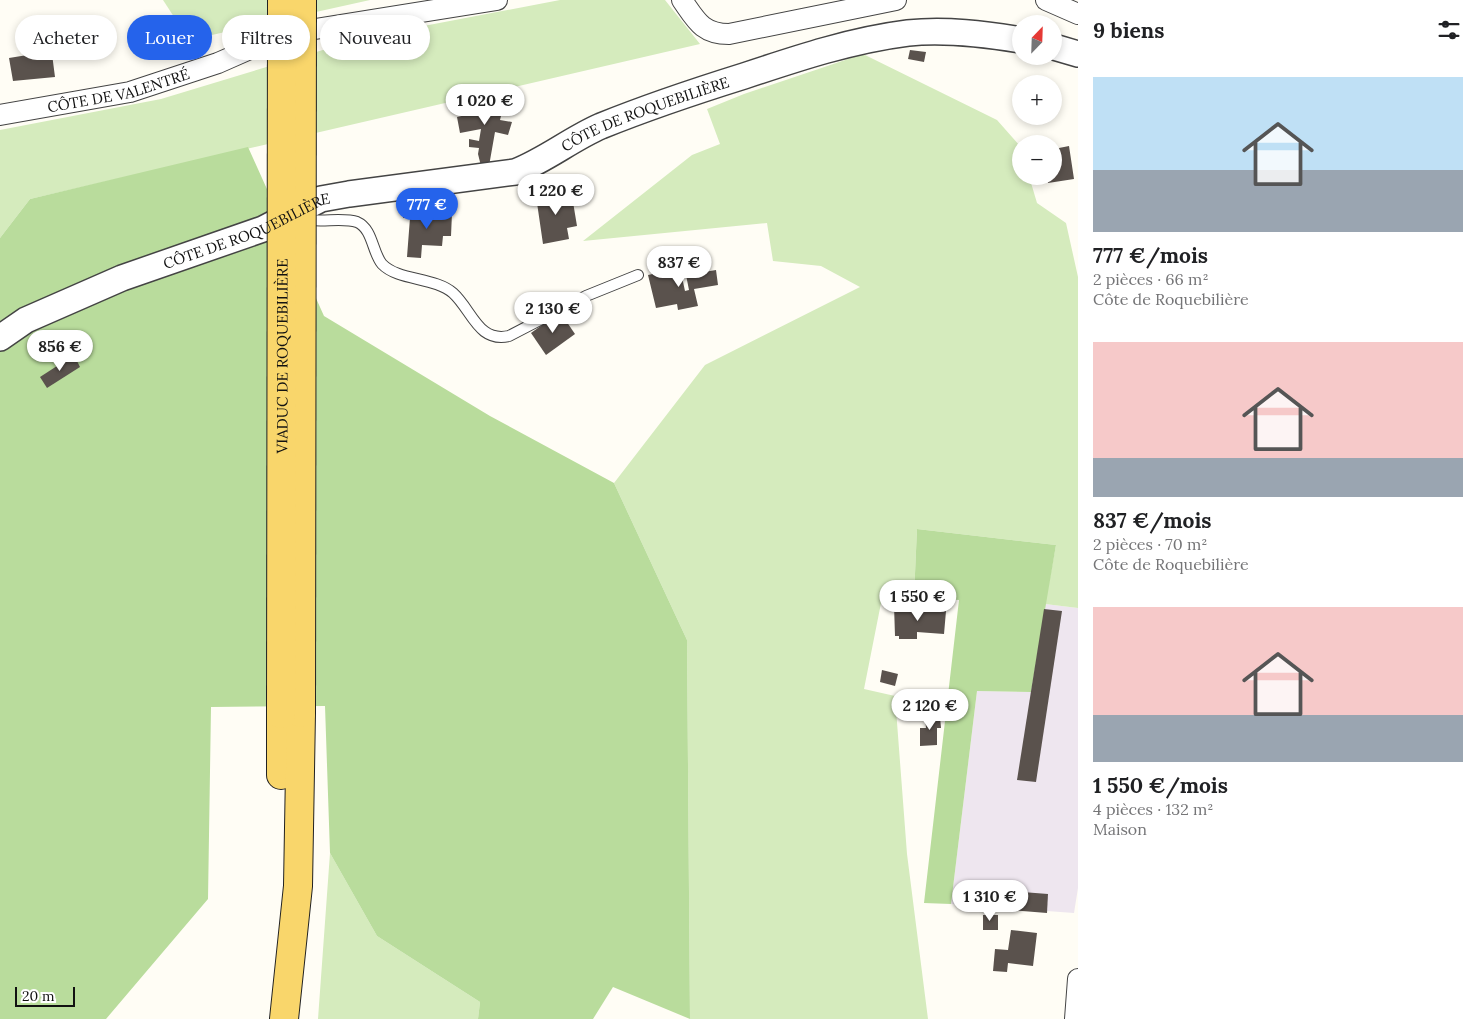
<!DOCTYPE html>
<html lang="fr">
<meta charset="utf-8">
<style>
body{margin:0;font-family:Lora,serif;background:#f2f2f2;color:#202124;height:100vh;display:flex;flex-direction:column;font-size:19px;white-space:nowrap}
*{box-sizing:border-box;margin:0}
p{font-size:16px;color:#757577}
.icon{flex:none;width:28px;height:28px;fill:none;stroke:currentColor;stroke-width:2;stroke-linecap:round;stroke-linejoin:round}
.map{position:relative;flex:1;overflow:hidden}
.drawer{display:flex;flex-direction:column;background:#fff;width:400px}
.drawer>*{flex:none}
.hud{position:absolute;left:15px;top:15px;width:475px;height:45px;display:flex;gap:10px}
.needle{width:32px;rotate:23deg}
.controls{position:absolute;left:1012px;top:15px;display:grid;gap:10px}
.controls a{display:grid;place-items:center;width:50px;height:50px;border-radius:50%;background:#fff;box-shadow:0 2px 8px #0003;font-size:25px}
.scale{position:absolute;left:15px;bottom:12px;width:60px;box-sizing:border-box;padding-left:5px;border:2px solid #111;border-top:0;font-size:14px;line-height:18px;white-space:nowrap;color:#111;-webkit-text-stroke:4px #fff;paint-order:stroke}
.price{position:absolute;translate:-50% -42px;padding:0 11px;border-radius:18px;background:#fff;color:#222;font-size:16px;line-height:32px;filter:drop-shadow(0 1px 2px #0008)}
.price::after{content:'';position:absolute;left:50%;top:30px;width:15px;height:11px;margin-left:-8px;background:inherit;clip-path:polygon(0 0,100% 0,50% 100%)}
.price.selected{background:#2563eb;color:#fff}
ul{padding:0;list-style:none}
li{display:grid;align-content:center;gap:10px;height:265px;padding:0 15px}
li span{display:grid;place-items:center;height:155px;border-radius:0px;color:#555}
li>.icon{margin-inline-start:auto}
span .icon{width:90px;height:90px;fill:#fffc;stroke-width:1}
li b{font-size:21px}
h2{display:flex;justify-content:space-between;align-items:center;height:60px;padding:0 15px;font-size:21px}
.pill{padding:0 18px;border-radius:22px;background:#fff;box-shadow:0 2px 8px #0003;font-size:18px;line-height:45px}
.pill.selected{background:#2563eb;color:#fff}
main{display:flex;flex:1;min-height:0}
.map>svg:first-child{display:block}
</style>
<main>
<div class="map">
<svg width="1078" height="1019" viewBox="0 0 1078 1019">
<rect width="100%" height="100%" fill="#fffdf5"/>
<polygon fill="#eee6ef" points="1045,604 1078,608 1078,888 1074,913 951,904 977,691 1031,692"/>
<g fill="#d5ebbd">
<polygon points="163,0 370,0 189,40"/>
<polygon points="560,0 665,0 700,44 30,199 0,238 0,130 161,99 366,37"/>
<polygon points="863,54 997,120 1019,145 1021,176 1029,176 1037,203 1066,223 1078,277 1078,608 1045,604 1056,545 917,529 914,596 882,598 864,689 895,696 907,854 928,1019 690,1019 687,640 614,483 705,365 860,287 821,266 773,261 767,223 583,241 692,155 720,144 707,109 744,94"/>
<polygon points="330,853 377,936 480,1002 478,1019 318,1019"/>
</g>
<g fill="#b9dc9c">
<polygon points="248,147 324,316 490,416 614,483 687,640 690,1019 613,987 593,1019 478,1019 480,1002 377,936 330,853 325,706 211,707 208,899 106,1019 0,1019 0,238 30,199"/>
<polygon points="917,529 1056,545 1031,692 977,691 951,904 924,903 959,600 914,596"/>
</g>
<g fill="#5a524d">
<polygon points="62,38 65,53 52,54 55,77 13,81 9,58 52,51 50,40"/>
<polygon points="910,50 926,52 924,62 908,59"/>
<polygon points="498,94 502,95 501,104 504,104 500,120 512,122 508,135 495,132 489,166 481,166 478,154 479,148 469,147 469,139 479,141 481,129 460,133 457,117 475,113 478,99 485,101 486,96 497,99"/>
<polygon points="1069,146 1074,179 1048,183 1047,176 1054,176 1054,149"/>
<polygon points="571,190 577,226 567,228 569,239 543,244 536,196"/>
<polygon points="412,211 452,213 451,236 443,236 442,246 422,245 421,258 407,257 410,218 403,218 404,213"/>
<polygon points="680,268 685,291 689,290 686,275 716,270 718,285 694,289 698,306 678,310 677,304 656,308 648,275"/>
<polygon points="560,312 575,334 546,355 531,333"/>
<polygon points="74,355 80,367 47,388 40,377"/>
<polygon points="894,605 902,605 902,609 946,611 944,634 917,632 917,639 899,639 899,636 895,636"/>
<polygon points="1044,609 1062,611 1036,782 1017,780"/>
<polygon points="882,670 898,674 895,686 880,682"/>
<polygon points="925,716 940,716 941,728 937,728 937,745 920,746 920,728 926,728"/>
<polygon points="999,890 1048,894 1047,913 996,909"/>
<rect x="983" y="915" width="15" height="15"/>
<polygon points="1011,930 1037,933 1033,966 1008,963 1007,972 993,971 995,949 1008,950"/>
</g>
<g fill="none" stroke-linecap="round" stroke-linejoin="round">
<g stroke="#444" stroke-width="12">
<path id="service" d="M303,219C320,223 343,217 357,222C373,229 372,252 382,264C398,281 435,277 453,293C472,310 478,343 509,336L586,296L638,275"/>
</g>
<g stroke="#444" stroke-width="22">
<g id="minor">
<path d="M682,0C696,20 702,34 729,34L896,0"/>
<polyline points="1046,0 1078,14"/>
<path id="s1" d="M0,115L130,92L218,63L284,34L497,0"/>
<polyline points="1075,1019 1078,979"/>
</g>
</g>
<g stroke="#444" stroke-width="28">
<g id="tertiary">
<polyline points="1054,47 1078,54"/>
<path id="s2" d="M0,338L26,320L122,278L263,229L321,199L349,194L515,172C546,160 571,139 601,126C648,107 696,91 744,76C798,58 852,40 908,33C946,29 985,34 1021,40"/>
</g>
</g>
<g stroke="#222" stroke-width="30">
<g id="primary">
<polyline points="281,714 281,775"/>
<polyline points="284,1019 298,886 301,713"/>
</g>
</g>
<use href="#service" stroke="#fff" stroke-width="10"/>
<use href="#minor" stroke="#fff" stroke-width="20"/>
<use href="#tertiary" stroke="#fff" stroke-width="25"/>
<use href="#primary" stroke="#f9d66b" stroke-width="28"/>
<g stroke="#222" stroke-width="30" stroke-linecap="butt">
<g id="primary-bridge">
<polyline points="301,713 302,0"/>
<path id="s3" d="M281,714L282,0"/>
</g>
</g>
<use href="#primary-bridge" stroke="#f9d66b" stroke-width="28"/>
</g>
<g text-anchor="middle" dominant-baseline="central" stroke-width="5" stroke-linejoin="round" paint-order="stroke">
<g font-size="15" fill="#111" stroke="#fff">
<text stroke="none"><textPath href="#s1" startOffset="121">CÔTE DE VALENTRÉ</textPath></text>
<text stroke="none"><textPath href="#s2" startOffset="690">CÔTE DE ROQUEBILIÈRE</textPath></text>
<text stroke="none"><textPath href="#s2" startOffset="270">CÔTE DE ROQUEBILIÈRE</textPath></text>
<text stroke="none"><textPath href="#s3" startOffset="358">VIADUC DE ROQUEBILIÈRE</textPath></text>
</g>
</g>
</svg>
<div class="controls">
<a><svg class="needle" viewBox="-14 -14 28 28"><path d="M0-13l5 13h-10z" fill="#e53935"/><path d="M0 13l5-13h-10z" fill="#757577"/></svg></a>
<a>+</a>
<a>−</a>
</div>
<div class="scale">20 m</div>
<b class="price" style="left:485px;top:126px">1 020 €</b>
<b class="price" style="left:556px;top:216px">1 220 €</b>
<b class="price selected" style="left:427px;top:230px">777 €</b>
<b class="price" style="left:679px;top:288px">837 €</b>
<b class="price" style="left:553px;top:334px">2 130 €</b>
<b class="price" style="left:60px;top:372px">856 €</b>
<b class="price" style="left:918px;top:622px">1 550 €</b>
<b class="price" style="left:930px;top:731px">2 120 €</b>
<b class="price" style="left:990px;top:922px">1 310 €</b>
<div class="hud">
<a class="pill">Acheter</a>
<a class="pill selected">Louer</a>
<a class="pill">Filtres</a>
<a class="pill">Nouveau</a>
</div>
</div>
<section class="drawer">
<h2>9 biens<svg class="icon" aria-label="filters" viewBox="0 0 24 24"><path d="M4 7h16M4 17h16"/><circle cx="9" cy="7" r="2"/><circle cx="15" cy="17" r="2"/></svg></h2>
<ul>
<li><span style="background:linear-gradient(#bfe0f5 60%,#9aa5b1 0)"><svg class="icon" aria-label="home" viewBox="0 0 24 24"><path d="M3 11l9-7 9 7M6 9v11h12V9"/></svg></span><div><b>777 €/mois</b><p>2 pièces · 66 m²</p><p>Côte de Roquebilière</p></div></li>
<li><span style="background:linear-gradient(#f6c9c9 75%,#9aa5b1 0)"><svg class="icon" aria-label="home" viewBox="0 0 24 24"><path d="M3 11l9-7 9 7M6 9v11h12V9"/></svg></span><div><b>837 €/mois</b><p>2 pièces · 70 m²</p><p>Côte de Roquebilière</p></div></li>
<li><span style="background:linear-gradient(#f6c9c9 70%,#9aa5b1 0)"><svg class="icon" aria-label="home" viewBox="0 0 24 24"><path d="M3 11l9-7 9 7M6 9v11h12V9"/></svg></span><div><b>1 550 €/mois</b><p>4 pièces · 132 m²</p><p>Maison</p></div></li>
</ul>
</section>
</main>
